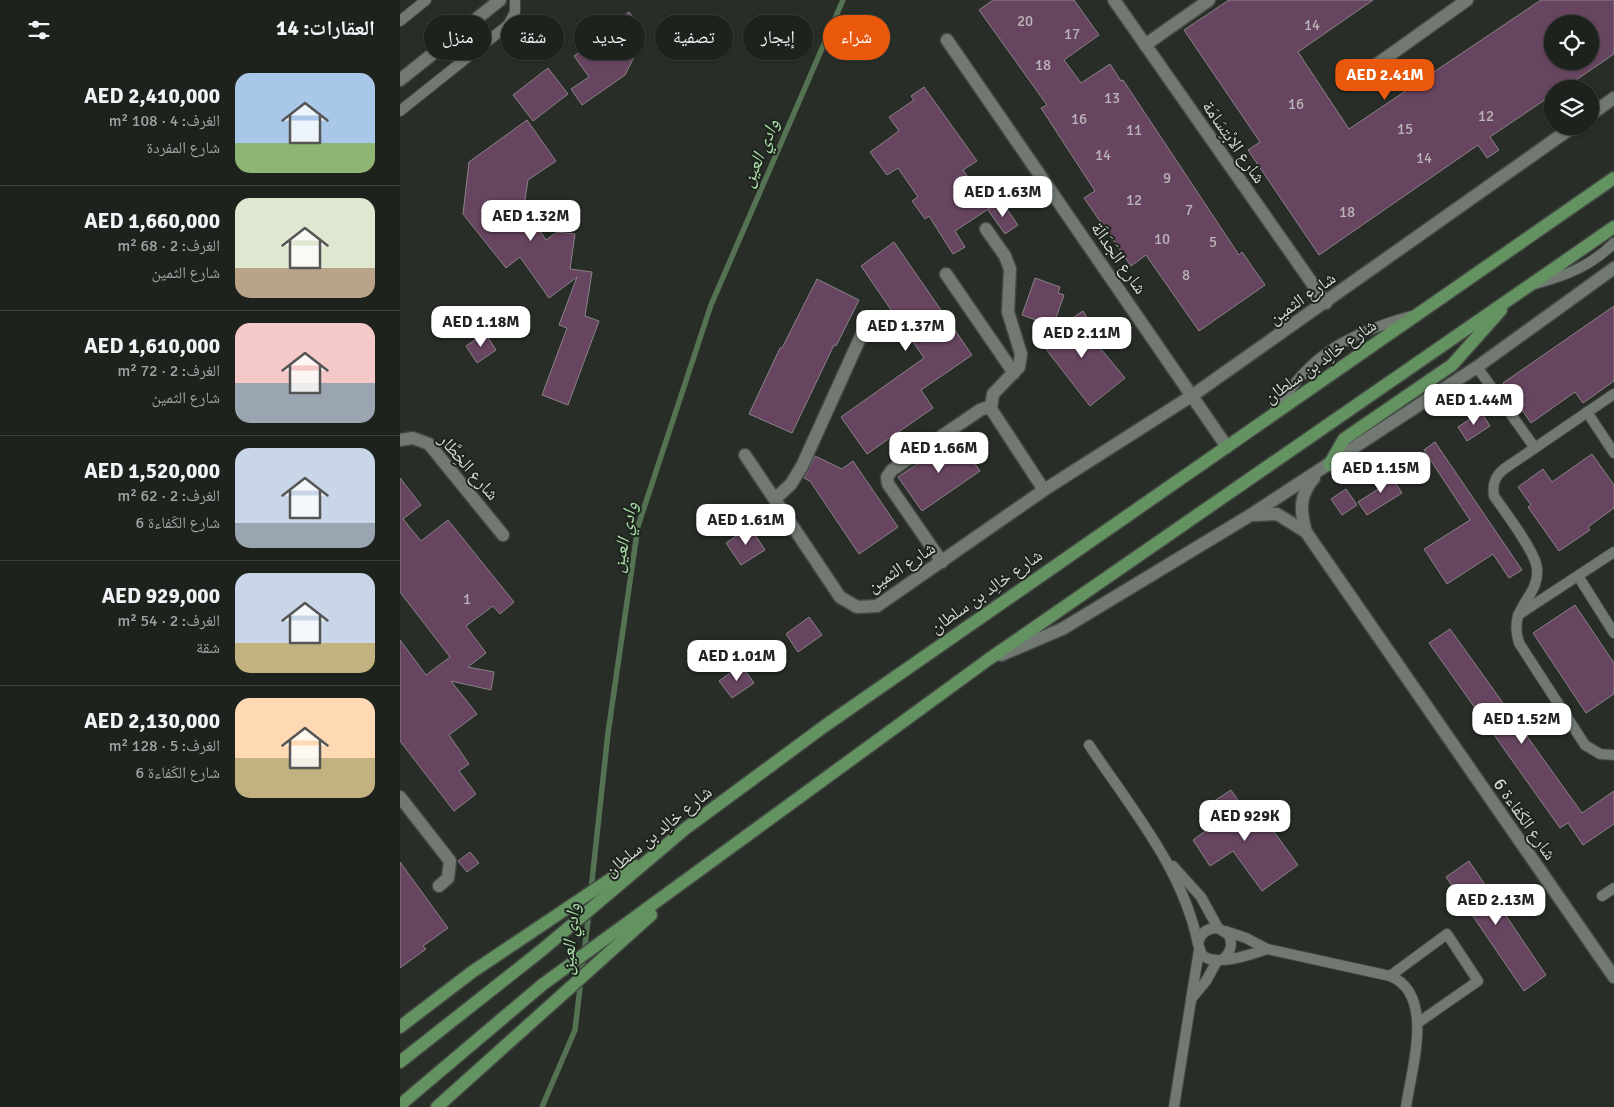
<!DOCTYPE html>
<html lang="ar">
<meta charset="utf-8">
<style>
body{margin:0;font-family:Signika,"Noto Naskh Arabic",sans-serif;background:#2b2f2a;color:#f1f3f6;direction:rtl;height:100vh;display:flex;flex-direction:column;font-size:19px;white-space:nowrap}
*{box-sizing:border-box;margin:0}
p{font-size:16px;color:#a1a4a4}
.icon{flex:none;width:28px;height:28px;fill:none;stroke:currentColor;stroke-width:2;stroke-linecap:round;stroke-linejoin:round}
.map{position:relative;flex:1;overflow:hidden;direction:ltr}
.panel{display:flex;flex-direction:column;background:#1e221d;width:400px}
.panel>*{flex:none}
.top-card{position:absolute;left:15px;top:15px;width:475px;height:45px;direction:rtl;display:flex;gap:10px}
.controls{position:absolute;left:1144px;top:15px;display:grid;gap:10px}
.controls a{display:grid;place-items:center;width:55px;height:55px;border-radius:50%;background:#1e221d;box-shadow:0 1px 4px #0004,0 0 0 1px #3c3f3b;font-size:25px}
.price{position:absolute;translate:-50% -42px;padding:0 11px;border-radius:10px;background:#fff;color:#222;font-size:16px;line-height:32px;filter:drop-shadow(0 1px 2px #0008)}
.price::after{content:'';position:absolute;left:50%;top:30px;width:15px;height:11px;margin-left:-8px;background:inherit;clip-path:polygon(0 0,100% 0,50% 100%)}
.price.active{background:#ea580c;color:#fff}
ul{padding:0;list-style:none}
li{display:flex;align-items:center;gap:15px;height:125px;padding:0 25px}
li+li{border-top:1px solid #3c3f3b}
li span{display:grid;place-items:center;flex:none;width:140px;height:100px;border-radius:15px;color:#555}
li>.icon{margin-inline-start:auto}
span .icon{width:60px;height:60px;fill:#fffc;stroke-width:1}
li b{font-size:21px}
h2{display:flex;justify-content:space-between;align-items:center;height:60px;padding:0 25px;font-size:21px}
.tag{padding:0 18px;border-radius:22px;background:#1e221d;box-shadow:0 1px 4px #0004,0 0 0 1px #3c3f3b;font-size:18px;line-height:45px}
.tag.active{background:#ea580c;color:#fff}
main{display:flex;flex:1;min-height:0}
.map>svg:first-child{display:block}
</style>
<main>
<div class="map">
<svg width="1214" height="1107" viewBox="0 0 1214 1107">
<rect width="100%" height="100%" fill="#282d27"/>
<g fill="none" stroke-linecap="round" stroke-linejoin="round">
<g stroke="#557353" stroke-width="5.5">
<polyline points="191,890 208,733 238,526 311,305 443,0"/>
<polyline points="142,1107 175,1030 189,912"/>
</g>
</g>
<g fill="#674560" stroke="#8a8288" fill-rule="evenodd">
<polygon points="593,0 674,0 699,35 664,60 681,83 710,64 721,81 723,80 839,255 842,252 865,285 799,331 746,255 731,266 684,198 695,191 641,108 647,105 579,10"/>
<path d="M829,0H973L898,52L949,129L1141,0H1214V54L1163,89H1152V95L1090,137L1099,150L1087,158L1078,145L919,255L848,150L860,142L784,30ZM1152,24H1190V61H1152Z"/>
<polygon points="229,12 245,33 231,43 239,47 225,75 182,105 171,89 189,77 174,56 213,29 210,26"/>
<polygon points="148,68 168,94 133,121 113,95"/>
<polygon points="524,87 577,161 563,170 590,208 555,231 565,247 553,254 529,216 525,219 512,201 518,197 498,168 487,175 470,152 499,131 489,117 514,100 511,96"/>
<polygon points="127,120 156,161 128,180 124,206 146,240 157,232 175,234 170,269 192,272 185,316 199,321 168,405 142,395 167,328 159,325 177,277 149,298 120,257 106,268 63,214 69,162"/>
<polygon points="601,201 618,225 605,234 588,210"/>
<polygon points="494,242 572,355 521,390 533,408 467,454 441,417 524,358 461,266"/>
<polygon points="635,278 660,287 658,293 664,295 653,326 622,315"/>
<polygon points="417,279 459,300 436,346 434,345 392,433 349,414 380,348 382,348"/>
<polygon points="1214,306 1214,381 1183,403 1175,392 1131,423 1103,383"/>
<polygon points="53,310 63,312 66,317 68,336 50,327 47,323 47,318"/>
<polygon points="683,311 693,327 686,331 725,378 690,406 639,340"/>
<polygon points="85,333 96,350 77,363 66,346"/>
<polygon points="1081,412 1090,426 1067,441 1058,427"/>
<polygon points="557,437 580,471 522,511 498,477"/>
<polygon points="1035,442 1122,570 1109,578 1093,554 1047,584 1024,549 1070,520 1024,450"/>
<polygon points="1192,454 1214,485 1214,508 1188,527 1190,530 1159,551 1128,507 1131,505 1118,487 1143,469 1152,482"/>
<polygon points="415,456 442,469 453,461 498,527 459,554 410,481 404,478"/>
<polygon points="987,470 1002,493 967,515 958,502 980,488 974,479"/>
<polygon points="0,478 21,505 3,519 21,541 48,520 114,602 100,614 93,606 66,626 86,653 68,667 94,672 91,690 51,681 77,714 49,735 69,764 59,771 76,794 54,811 0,741 0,640 26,675 50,657 0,592"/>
<polygon points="946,489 957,505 942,515 931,499"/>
<polygon points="350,527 365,550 341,565 326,543"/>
<polygon points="1175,605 1214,663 1214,694 1186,713 1133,633"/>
<polygon points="409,617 422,635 398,652 386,634"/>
<polygon points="1050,629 1182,813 1214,791 1214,824 1183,845 1168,823 1160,828 1029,643"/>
<polygon points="341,665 354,683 332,698 319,681"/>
<polygon points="831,790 850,818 859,811 898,865 862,891 833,851 810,866 793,840 819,821 808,805"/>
<polygon points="70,852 79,863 67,872 58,861"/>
<polygon points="1069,861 1146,975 1124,991 1046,877"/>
<polygon points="0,862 48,928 23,946 26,949 0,968"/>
</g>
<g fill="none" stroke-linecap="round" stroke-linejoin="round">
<g stroke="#444843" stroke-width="12">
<g id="service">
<polyline points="0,21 26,0"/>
<polyline points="0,111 108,25 115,12 115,0"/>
<path d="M1135,284C1165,276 1191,266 1214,243"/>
<polyline points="1077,367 1135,448"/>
<path d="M1214,394L1104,469C1095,476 1092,484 1094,496C1105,512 1135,551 1137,568C1140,599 1107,605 1119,643L1185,745L1200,754L1214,755"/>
<polyline points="1187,412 1214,453"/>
<path d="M874,413C909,355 947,334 1011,316"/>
<polyline points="1178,576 1214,633"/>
<polyline points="1118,615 1214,552"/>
<path d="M689,745C731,808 783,869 798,944"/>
<polyline points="773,866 801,897 818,928"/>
<polyline points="1202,896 1214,888"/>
<path d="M825,931L846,938L867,949L990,976C1036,994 1011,1070 1006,1107"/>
<path d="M823,959C831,952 833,945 829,935L818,928C807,928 800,933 798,944L802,955C815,967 850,955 867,949"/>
<polyline points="990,976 1047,934 1078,981 1019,1022"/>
<polyline points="791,999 806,981 817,961"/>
<polyline points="774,1107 799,950"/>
</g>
</g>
<g stroke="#444843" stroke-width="15">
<g id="minor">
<polyline points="714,0 926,303"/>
<polyline points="547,40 827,447"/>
<polyline points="745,45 809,0"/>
<polyline points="959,77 1067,0"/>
<polyline points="0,80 100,0"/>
<polyline points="1190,115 1214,98"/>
<polyline points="586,229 605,256 610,269 608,312 621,354 619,367 593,394 591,409 644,490"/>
<polyline points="546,274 614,373"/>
<polyline points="0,440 13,438 29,444 103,535"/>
<polyline points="345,455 440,597 457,607 477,606 644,490 793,395 1174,126"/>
<path d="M914,478C899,495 900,511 906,532L1214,977"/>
<polyline points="375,499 391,484 402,466 466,325"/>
<polyline points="854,515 877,514 906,532"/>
<polyline points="542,562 488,484 487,477 492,470 580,410 591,406"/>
<polyline points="601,655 662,629 849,516 1077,367 1214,268"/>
<polyline points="0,797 50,861 48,878 39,886"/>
</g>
</g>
<g stroke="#444843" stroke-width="15">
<g id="primary">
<polyline points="929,465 944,439 1052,365 1101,310"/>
<polyline points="0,1027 72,972 233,864"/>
<polyline points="0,1062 142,950 285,829 426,725 1214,178"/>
<polyline points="0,1105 142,985 589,659 1214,227"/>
<polyline points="37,1107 251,915"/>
</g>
</g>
<use href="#service" stroke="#727972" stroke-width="10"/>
<use href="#minor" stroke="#727972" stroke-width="12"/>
<use href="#primary" stroke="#649362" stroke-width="12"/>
</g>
<g text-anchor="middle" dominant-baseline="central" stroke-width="4" stroke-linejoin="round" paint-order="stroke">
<g font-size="15" fill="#bab3b7">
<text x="625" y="21">20</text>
<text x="912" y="25">14</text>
<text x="672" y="34">17</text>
<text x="643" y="65">18</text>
<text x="712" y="98">13</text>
<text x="896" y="104">16</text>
<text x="1086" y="116">12</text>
<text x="679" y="119">16</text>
<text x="1005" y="129">15</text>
<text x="734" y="130">11</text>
<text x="703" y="155">14</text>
<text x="1024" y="158">14</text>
<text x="767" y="178">9</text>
<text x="734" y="200">12</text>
<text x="789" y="210">7</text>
<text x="947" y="212">18</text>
<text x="762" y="239">10</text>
<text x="813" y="242">5</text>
<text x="786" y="275">8</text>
<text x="67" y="599">1</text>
</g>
<g font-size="18" fill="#d5d8d4" stroke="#1e241e">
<text transform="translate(834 142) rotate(55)">شارع الابْتِسَامَة</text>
<text transform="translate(719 258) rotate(55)">شارع الجَدَالَة</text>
<text transform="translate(902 298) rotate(-35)">شارع الثمين</text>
<text transform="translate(920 361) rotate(-35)">شارع خالِد بن سلطان</text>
<text transform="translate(69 467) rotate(49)">شارع الخِطَّار</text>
<text transform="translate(501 567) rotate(-33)">شارع الثمين</text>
<text transform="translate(586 591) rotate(-35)">شارع خالِد بن سلطان</text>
<text transform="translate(1125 819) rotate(55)">شارع الكَفاءة 6</text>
<text transform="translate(258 831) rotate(-39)">شارع خالِد بن سلطان</text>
</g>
<g font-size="19" font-style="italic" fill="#abdea7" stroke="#1e241e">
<text transform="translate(360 153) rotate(-67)">وادي العين</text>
<text transform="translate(224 537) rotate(-78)">وادي العين</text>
<text transform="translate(170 939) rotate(-84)">وادي العين</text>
</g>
</g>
</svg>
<div class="controls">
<a><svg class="icon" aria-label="locate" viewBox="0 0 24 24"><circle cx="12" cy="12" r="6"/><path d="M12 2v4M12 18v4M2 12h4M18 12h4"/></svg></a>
<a><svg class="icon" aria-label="layers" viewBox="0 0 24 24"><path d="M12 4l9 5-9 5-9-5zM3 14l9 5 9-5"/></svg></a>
</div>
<b class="price active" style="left:985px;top:101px">AED 2.41M</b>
<b class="price" style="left:603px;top:218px">AED 1.63M</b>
<b class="price" style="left:131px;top:242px">AED 1.32M</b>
<b class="price" style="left:81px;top:348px">AED 1.18M</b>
<b class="price" style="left:506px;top:352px">AED 1.37M</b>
<b class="price" style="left:682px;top:359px">AED 2.11M</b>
<b class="price" style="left:1074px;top:426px">AED 1.44M</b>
<b class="price" style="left:539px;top:474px">AED 1.66M</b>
<b class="price" style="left:981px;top:494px">AED 1.15M</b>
<b class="price" style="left:346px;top:546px">AED 1.61M</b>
<b class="price" style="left:337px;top:682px">AED 1.01M</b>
<b class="price" style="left:1122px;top:745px">AED 1.52M</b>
<b class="price" style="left:845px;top:842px">AED 929K</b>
<b class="price" style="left:1096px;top:926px">AED 2.13M</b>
<div class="top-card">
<a class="tag active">شراء</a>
<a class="tag">إيجار</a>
<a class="tag">تصفية</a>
<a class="tag">جديد</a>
<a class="tag">شقة</a>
<a class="tag">منزل</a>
</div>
</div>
<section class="panel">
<h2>العقارات: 14<svg class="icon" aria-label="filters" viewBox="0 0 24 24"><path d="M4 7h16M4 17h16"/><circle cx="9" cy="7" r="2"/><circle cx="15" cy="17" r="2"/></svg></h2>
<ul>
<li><span style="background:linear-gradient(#a9c7e8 70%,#8fb573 0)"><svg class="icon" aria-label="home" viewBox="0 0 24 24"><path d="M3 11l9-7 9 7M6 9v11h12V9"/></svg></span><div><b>AED 2,410,000</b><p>الغرف: 4 · 108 m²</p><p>شارع المفردة</p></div></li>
<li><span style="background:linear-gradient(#dfe7d0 70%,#b9a48a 0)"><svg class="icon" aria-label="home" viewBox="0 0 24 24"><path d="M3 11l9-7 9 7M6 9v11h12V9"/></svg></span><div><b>AED 1,660,000</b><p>الغرف: 2 · 68 m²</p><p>شارع الثمين</p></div></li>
<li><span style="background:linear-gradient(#f6c9c9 60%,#9aa5b1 0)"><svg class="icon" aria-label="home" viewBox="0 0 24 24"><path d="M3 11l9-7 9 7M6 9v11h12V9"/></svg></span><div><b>AED 1,610,000</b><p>الغرف: 2 · 72 m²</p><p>شارع الثمين</p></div></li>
<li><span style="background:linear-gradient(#c9d6e8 75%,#9aa5b1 0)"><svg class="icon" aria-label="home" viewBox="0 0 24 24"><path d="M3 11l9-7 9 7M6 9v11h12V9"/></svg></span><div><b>AED 1,520,000</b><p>الغرف: 2 · 62 m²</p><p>شارع الكَفاءة 6</p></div></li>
<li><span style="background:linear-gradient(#c9d6e8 70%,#c2b280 0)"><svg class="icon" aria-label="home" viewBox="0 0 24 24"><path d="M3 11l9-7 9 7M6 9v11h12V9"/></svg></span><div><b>AED 929,000</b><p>الغرف: 2 · 54 m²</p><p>شقة</p></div></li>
<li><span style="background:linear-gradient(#ffd9b3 60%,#c2b280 0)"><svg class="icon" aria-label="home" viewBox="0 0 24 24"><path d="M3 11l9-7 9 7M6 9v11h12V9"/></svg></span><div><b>AED 2,130,000</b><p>الغرف: 5 · 128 m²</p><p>شارع الكَفاءة 6</p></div></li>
</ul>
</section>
</main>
